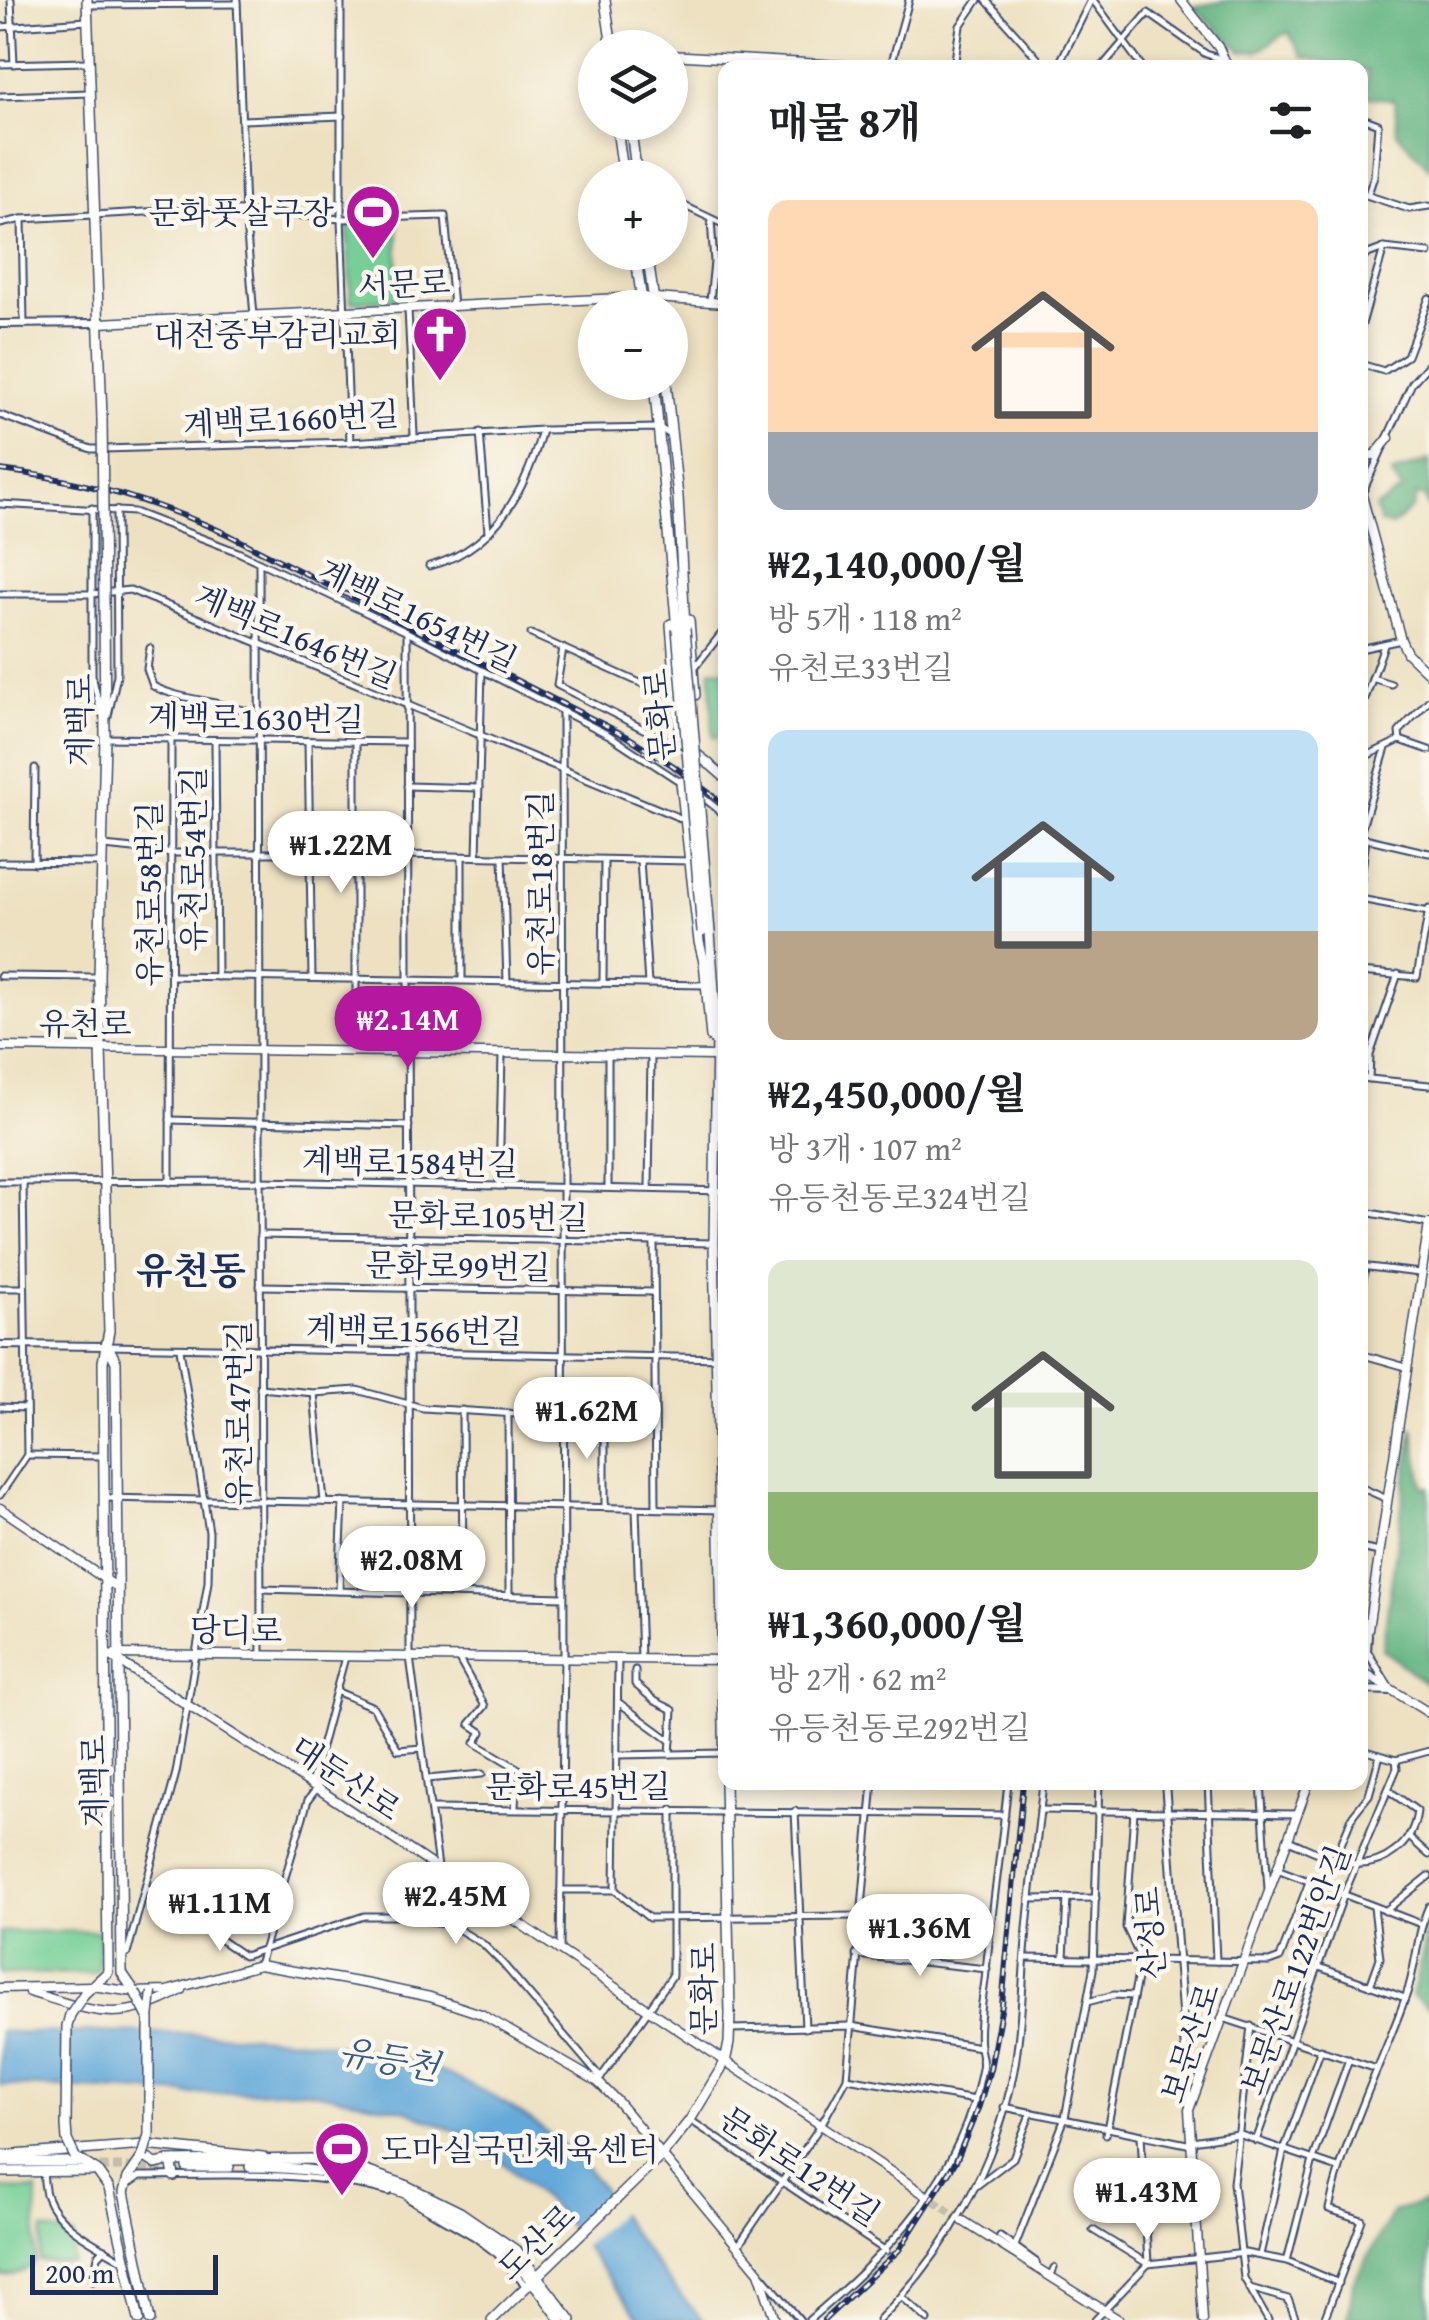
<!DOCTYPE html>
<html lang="ko">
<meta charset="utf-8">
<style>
body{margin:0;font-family:"Gentium Book Plus","Noto Serif KR",serif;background:#f2f2f2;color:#202124;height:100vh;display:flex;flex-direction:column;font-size:38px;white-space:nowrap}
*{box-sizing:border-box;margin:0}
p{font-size:32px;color:#757577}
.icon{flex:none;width:55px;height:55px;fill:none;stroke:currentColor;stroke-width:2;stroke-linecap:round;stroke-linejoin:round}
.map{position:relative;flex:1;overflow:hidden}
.panel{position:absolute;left:718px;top:60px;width:650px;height:1730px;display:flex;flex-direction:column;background:#fff;border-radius:20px;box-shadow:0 5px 15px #0003}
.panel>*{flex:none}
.tools{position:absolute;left:578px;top:30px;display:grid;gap:20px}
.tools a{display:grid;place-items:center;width:110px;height:110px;border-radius:50%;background:#fff;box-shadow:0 5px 15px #0003;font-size:50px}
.scale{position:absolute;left:30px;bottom:25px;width:188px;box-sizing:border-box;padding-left:10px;border:5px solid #1b2f5e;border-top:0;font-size:28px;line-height:35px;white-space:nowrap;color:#1b2f5e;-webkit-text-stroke:8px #fbf7ec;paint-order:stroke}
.price{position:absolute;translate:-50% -85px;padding:0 22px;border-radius:35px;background:#fff;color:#222;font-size:32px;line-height:65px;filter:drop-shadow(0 2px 5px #0008)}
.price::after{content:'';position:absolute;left:50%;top:60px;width:30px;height:22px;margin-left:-15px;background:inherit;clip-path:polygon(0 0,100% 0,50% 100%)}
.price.current{background:#b5179e;color:#fff}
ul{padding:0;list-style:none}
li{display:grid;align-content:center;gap:20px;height:530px;padding:0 50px}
li span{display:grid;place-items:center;height:310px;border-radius:20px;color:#555}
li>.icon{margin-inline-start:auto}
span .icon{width:180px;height:180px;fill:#fffc;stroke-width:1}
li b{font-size:42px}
h2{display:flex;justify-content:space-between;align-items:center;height:120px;padding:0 50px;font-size:42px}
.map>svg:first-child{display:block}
</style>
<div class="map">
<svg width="1429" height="2320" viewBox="0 0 1429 2320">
<rect width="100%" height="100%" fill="#fbf7ec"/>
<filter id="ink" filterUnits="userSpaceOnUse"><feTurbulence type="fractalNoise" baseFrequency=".01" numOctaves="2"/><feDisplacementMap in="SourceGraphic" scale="20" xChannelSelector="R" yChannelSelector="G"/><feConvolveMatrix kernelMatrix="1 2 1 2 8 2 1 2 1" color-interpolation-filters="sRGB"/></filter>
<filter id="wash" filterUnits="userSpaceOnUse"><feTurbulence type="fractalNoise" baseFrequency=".0048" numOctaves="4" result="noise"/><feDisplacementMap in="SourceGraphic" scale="40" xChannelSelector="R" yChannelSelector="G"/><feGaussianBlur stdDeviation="2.25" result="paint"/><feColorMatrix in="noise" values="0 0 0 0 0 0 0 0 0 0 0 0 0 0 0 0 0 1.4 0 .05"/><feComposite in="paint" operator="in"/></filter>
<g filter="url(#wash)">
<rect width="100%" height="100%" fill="#ede1c1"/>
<g fill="#74cf96" stroke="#487f7a" stroke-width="2.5">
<polygon points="347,223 398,223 397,299 351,302"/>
<polygon points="725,669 725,737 713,737 711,670"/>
<polygon points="100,1931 98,1970 92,1973 0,1974 0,1932"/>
<path d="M0,2189L37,2190L35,2261C27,2272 15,2275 0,2276Z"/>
<polygon points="43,2230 74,2236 72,2263 39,2261"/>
</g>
<g fill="#5fb27f" stroke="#3d706e" stroke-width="2.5">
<polygon points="1230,0 1429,0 1429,168 1397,133 1395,100 1364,96 1368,71 1303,57 1288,32 1258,51 1242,52 1193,7"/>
<polygon points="1429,460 1429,510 1425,497 1417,495 1413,507 1392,526 1380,523 1375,508 1402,490 1391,474"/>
<polygon points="1413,1428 1423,1486 1429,1487 1429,1686 1382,1649"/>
<polygon points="1429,1910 1429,2008 1412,1996 1423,1951 1423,1923"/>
<polygon points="1429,2201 1429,2320 1348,2320 1353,2283 1393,2212"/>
</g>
<path fill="#63a9d9" stroke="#3f6c9c" stroke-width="2.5" d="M0,2031C32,2034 66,2032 99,2032C278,2036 429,2026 572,2153C592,2171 603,2191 618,2213C643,2250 672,2287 703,2320H641L557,2211L502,2162L460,2133L405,2110L304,2090L192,2094L0,2085Z"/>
<polygon fill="#ede1c1" points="610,2190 622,2210 580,2249 566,2231"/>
</g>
<g filter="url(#ink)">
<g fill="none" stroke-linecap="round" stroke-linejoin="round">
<polyline stroke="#c3bdad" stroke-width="8" stroke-dasharray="8 4" stroke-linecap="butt" points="924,2194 963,2221"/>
<polyline stroke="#c3bdad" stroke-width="9" stroke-dasharray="9 4.5" stroke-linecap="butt" points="59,2167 187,2167"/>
<g stroke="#3a4a6d" stroke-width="9">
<g id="minor">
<polyline points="11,0 14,64"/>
<polyline points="237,0 245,211 254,316"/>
<polyline points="341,0 341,219 350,442"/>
<polyline points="986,0 1046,68"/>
<polyline points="1093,0 1143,68"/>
<polyline points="87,5 237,4"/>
<polyline points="0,27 87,21"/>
<polyline points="0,64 87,62"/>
<polyline points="954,67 960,26 978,0"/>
<polyline points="894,68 893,58 909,0"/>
<polyline points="1057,68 1091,0"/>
<polyline points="1101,68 1148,13 1206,54 1224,60"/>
<polyline points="0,96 90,93"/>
<polyline points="1360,117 1378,124 1374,176 1368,194"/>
<polyline points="243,120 342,116"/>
<polyline points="1360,193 1409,209 1429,206"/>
<polyline points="670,199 725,225"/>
<polyline points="22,219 24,324"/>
<polyline points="0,224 22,219 181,210 245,211 341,219 445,216 453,307"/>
<polyline points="1360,257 1384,248 1429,253"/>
<polyline points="710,301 714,262 711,220"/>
<polyline points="408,309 414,435"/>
<polyline points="1360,331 1384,248"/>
<polyline points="1360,364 1384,371 1407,356 1429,298"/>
<polyline points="0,415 91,449 104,449 350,442 542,430 660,428 670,435"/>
<polyline points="480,432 488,532"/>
<polyline points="1362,494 1412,383 1429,364"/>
<polyline points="0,504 134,512 238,552 407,632 609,735 682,783"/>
<polyline points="92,508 92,675 101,713"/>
<polyline points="259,562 261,1655"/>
<path d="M429,566C494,550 526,490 542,430"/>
<polyline points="0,594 92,594 130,590 685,820"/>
<polyline points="407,632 410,1657 438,1867"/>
<polyline points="531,634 676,699"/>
<path d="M150,648L147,669L153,686C181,701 225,701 258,715"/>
<polyline points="563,648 557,685 667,741 685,745"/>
<polyline points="1360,649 1401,640"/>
<polyline points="695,667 725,629"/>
<polyline points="1372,678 1391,684"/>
<polyline points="1360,701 1364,702 1384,645"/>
<polyline points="108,716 117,675 116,510"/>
<polyline points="105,738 407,742"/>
<polyline points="215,740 217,977"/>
<polyline points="1400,740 1399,732 1429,700"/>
<polyline points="1400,740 1429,750"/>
<polyline points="308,741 312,978"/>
<polyline points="356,742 356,1051"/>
<polyline points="1360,759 1400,740"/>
<polyline points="407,786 479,788"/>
<polyline points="700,795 725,815"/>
<polyline points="1360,834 1386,748"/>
<polyline points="1360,837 1429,853"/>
<polyline points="104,846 173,853 311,853 690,861"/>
<polyline points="477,856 482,671"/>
<polyline points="462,857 462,979"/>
<polyline points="503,857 507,982"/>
<polyline points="640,860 648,984"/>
<polyline points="0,862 100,863"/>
<polyline points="34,863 35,768"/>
<polyline points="1360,886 1366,840"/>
<polyline points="1360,899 1429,912"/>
<polyline points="1360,972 1417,977 1429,909"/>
<polyline points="0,976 97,977"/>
<polyline points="171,976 706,985"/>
<polyline points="603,982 604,860"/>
<polyline points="1360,1078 1429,1085"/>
<polyline points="1369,1079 1370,1055 1398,974"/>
<polyline points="170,1120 409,1126"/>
<polyline points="0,1182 260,1181 725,1191"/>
<polyline points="170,1182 171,740"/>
<polyline points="499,1186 502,1054"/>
<polyline points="608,1187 608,1055"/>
<polyline points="649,1188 651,1056"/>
<polyline points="1360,1211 1429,1224"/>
<polyline points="260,1235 714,1243"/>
<polyline points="654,1242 656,1508"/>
<polyline points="1360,1266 1420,1273"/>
<polyline points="260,1286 654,1292"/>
<polyline points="0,1288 24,1288"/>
<polyline points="1360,1299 1365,1267"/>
<polyline points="108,1346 725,1358"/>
<polyline points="1360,1354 1406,1367"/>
<polyline points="260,1388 314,1393 357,1390 423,1408 564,1417 655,1418"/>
<polyline points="314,1393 324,1502"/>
<polyline points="0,1407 26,1408"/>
<polyline points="462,1410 463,1594"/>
<polyline points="508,1413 509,1595"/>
<polyline points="27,1455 104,1456"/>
<polyline points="1360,1487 1387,1499"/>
<polyline points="0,1495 27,1455 23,1183"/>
<polyline points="104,1498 725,1510"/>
<polyline points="605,1507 605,1417"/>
<polyline points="636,1508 641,1659"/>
<polyline points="1360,1548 1379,1552"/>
<polyline points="261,1589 563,1597"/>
<polyline points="339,1591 343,1502"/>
<polyline points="458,1658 485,1706 470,1724 482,1732 475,1743 524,1772 516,1787 515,1808"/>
<polyline points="635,1670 635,1684 655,1701 673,1710 670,1754"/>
<polyline points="338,1692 373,1707 398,1750 422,1748"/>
<polyline points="618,1702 671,1741"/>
<polyline points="1360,1749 1396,1760 1429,1751"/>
<polyline points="618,1755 725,1753"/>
<polyline points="427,1779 482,1774"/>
<polyline points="1208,1782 1216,1961"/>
<polyline points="1261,1782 1268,1889"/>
<polyline points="311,1784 345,1657"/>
<polyline points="431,1809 1005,1815"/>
<polyline points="1040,1810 1297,1814"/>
<polyline points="795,1811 805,2028"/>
<polyline points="1409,1837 1429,1855"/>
<path d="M1288,1840C1323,1854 1360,1879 1394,1852C1408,1842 1415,1828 1417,1811L1388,1790"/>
<polyline points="1335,1859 1353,1815 1369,1795 1380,1755"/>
<polyline points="1277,1869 1421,1924"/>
<polyline points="146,1888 160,1895 174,1916 202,1927 244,1956 364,1916 408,1916 453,1926 483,1944 503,1964 601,2078"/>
<polyline points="561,1890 615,1890 649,1918 860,1916"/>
<polyline points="615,1890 618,1659"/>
<polyline points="1030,1899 1096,1898"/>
<polyline points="1385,1911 1429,1876"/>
<polyline points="560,1949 564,1658 562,712"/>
<polyline points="127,1954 176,1773 208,1582 209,1532 180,1349"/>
<polyline points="856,1955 987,1969"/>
<polyline points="1025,1958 1269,1962 1280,1958 1309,1882"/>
<polyline points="1064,1958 1067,1898"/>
<polyline points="259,1965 308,1800 317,1788"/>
<polyline points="1319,1967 1405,1998"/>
<polyline points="1370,1986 1380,1958 1374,1907"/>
<polyline points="1087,2002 1114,1995 1133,1996"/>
<polyline points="1223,2018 1377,2069"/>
<polyline points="1251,2026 1233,2183 1244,2278 1268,2320"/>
<polyline points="730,2029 851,2026 980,2047"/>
<polyline points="847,2078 975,2100"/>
<polyline points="600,2079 672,1976 672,1809"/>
<polyline points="1004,2107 1192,2145"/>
<polyline points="690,2120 886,2251"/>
<polyline points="1106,2134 1141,1959 1126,1927 1134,1811"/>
<polyline points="1192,2141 1238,2134 1338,2168"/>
<polyline points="1256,2141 1344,1894 1397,1768 1396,1760"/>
<polyline points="1111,2170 1144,2190"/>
<path d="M43,2172C44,2180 44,2190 47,2197C58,2228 99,2245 124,2261"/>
<path d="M130,2183L140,2176C225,2175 307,2170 389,2192"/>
<polyline points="975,2187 1013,2158 1031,2112"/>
<polyline points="409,2199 473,2236 497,2254 526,2286"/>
<polyline points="1103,2199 1146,2224"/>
<polyline points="1093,2230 1148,2264 1245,2253 1287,2261 1339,2283"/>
<polyline points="1000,2236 1036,2262 1037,2266"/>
<polyline points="738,2246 821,2125 847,2078 873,1782"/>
<polyline points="1015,2246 1065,2118 1093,1970 1099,1782"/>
<polyline points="1260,2255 1284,2150 1321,2049"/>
<polyline points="1287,2261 1313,2160 1349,2059"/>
<polyline points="763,2276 800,2320"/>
<polyline points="1050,2277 1054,2268"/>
<polyline points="93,2280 98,2256 105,2249"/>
<polyline points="1250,2288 1288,2299 1296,2320"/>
<polyline points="902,2297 928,2320"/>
<path d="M809,2320C891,2250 961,2179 982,2069C984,2060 981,2056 980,2047C977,2024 984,1994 986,1971C992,1908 1002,1846 1008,1782"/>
<path d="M879,2320C946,2253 997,2164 1014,2070C1022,2028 1022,1984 1026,1941C1030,1888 1038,1835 1043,1782"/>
<polyline points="1095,2320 1148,2264 1141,2135"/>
<path d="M1324,2320L1362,2220L1329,2209C1345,2135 1380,2068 1406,1996C1417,1966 1416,1934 1429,1906"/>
</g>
</g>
<g stroke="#3a4a6d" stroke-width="10">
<g id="tertiary">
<polyline points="0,324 98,323"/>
<polyline points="0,1345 108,1346"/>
<polyline points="1368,1635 1367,1651 1388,1686"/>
<polyline points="1360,1690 1392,1691"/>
<polyline points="1165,1782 1189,2105"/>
</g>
</g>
<g stroke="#3a4a6d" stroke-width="11">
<g id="secondary">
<polyline points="1181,0 1219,48 1228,68"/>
<polyline points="670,55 890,68"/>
<polyline points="923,68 963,68"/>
<polyline points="99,323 641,297 725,303"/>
<polyline points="1360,456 1375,455 1389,438"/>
<polyline points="1360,488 1401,640 1407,653 1429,674"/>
<polyline points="709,764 725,778"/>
<polyline points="0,1047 716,1056"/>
<polyline points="0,1508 118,1588"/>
<polyline points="1360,1652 1368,1629 1429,1224"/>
<polyline points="106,1653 311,1784 924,2194"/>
<polyline points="115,1654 725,1660"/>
<polyline points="1360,1670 1429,1713"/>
<polyline points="0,1988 92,1986 135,1992 167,1991 259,1965 369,1984 430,1997 481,2014 598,2082 618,2102 759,2272 775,2320"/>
<path d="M29,1992C94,2011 118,2026 182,1990"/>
<polyline points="963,2221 1119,2320"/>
<polyline points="1203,2320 1189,2110 1309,1782"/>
</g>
</g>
<g stroke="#3a4a6d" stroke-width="12">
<g id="primary">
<polyline points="87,0 102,418"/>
<polyline points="605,0 612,48"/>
<polyline points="616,122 624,178"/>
<polyline points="630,122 637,178"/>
<polyline points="635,252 643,308"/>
<polyline points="647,252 655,308"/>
<polyline points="654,382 677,629"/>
<polyline points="666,382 678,497 685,628"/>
<polyline points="689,620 695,695"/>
<polyline points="671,624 679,728 685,745 709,764"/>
<polyline points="681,782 699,942 705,966"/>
<polyline points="710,932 717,1036 714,1243 725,1775"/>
<polyline points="704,961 711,1037 715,1041"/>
<polyline points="108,1346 116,1362 122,1973 135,1992"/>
<polyline points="84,1994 108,1972 103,1362 109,1331 99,977 105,738 104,604"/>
<polyline points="0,2156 145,2145 263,2157"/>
<polyline points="75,2157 97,2171 109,2188 139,2320"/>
<polyline points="0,2162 80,2162"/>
<polyline points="187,2167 229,2167"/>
<path d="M250,2167C347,2167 432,2190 507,2255C528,2273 545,2298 561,2320"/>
<polyline points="0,2172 92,2171"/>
<polyline points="174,2176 172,2165 176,2161"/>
<polyline points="150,2320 124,2192 128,2178 143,2156 156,2164 168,2161 310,2159 354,2167 403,2184 460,2212 517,2251 571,2320"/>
<polyline points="492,2320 662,2155 690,2120 725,2062 729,2043 730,2013 725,1782"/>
</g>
</g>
<use href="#minor" stroke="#fff" stroke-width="5"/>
<use href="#tertiary" stroke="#fff" stroke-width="6"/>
<use href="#secondary" stroke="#fff" stroke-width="8"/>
<use href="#primary" stroke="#fff" stroke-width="9"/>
<g stroke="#1b2f5e" stroke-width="6">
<g id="rail">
<path d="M0,470C80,479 154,501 227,534L628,737L672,765L725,805"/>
<polyline points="824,2320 899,2250 956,2161 979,2106 990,2069 1002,2005 1023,1782"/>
</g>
</g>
<use href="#rail" stroke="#fbf7ec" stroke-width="2.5" stroke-dasharray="8" stroke-linecap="butt"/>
<g stroke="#3a4a6d" stroke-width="11" stroke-linecap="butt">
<polyline id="secondary-bridge" points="149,2019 152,1992"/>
</g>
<g stroke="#3a4a6d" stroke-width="12" stroke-linecap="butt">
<g id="primary-bridge">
<polyline points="102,418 104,604"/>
<polyline points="685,628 710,932"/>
<polyline points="677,629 702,932"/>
<polyline points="135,1992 149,2019 149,2135 143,2156"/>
<polyline points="75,2157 67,2140 66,2126 67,2026 70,2015 84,1994"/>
</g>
</g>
<use href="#secondary-bridge" stroke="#fff" stroke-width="8"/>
<use href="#primary-bridge" stroke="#fff" stroke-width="9"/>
</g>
</g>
<defs>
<g id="stadium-pin" transform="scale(2.875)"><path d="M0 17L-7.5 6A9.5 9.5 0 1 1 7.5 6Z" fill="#b5179e" stroke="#fbf7ec"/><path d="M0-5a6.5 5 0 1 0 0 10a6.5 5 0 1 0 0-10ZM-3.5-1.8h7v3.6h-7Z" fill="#fff"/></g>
<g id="church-pin" transform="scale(2.875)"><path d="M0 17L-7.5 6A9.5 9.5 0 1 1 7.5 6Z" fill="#b5179e" stroke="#fbf7ec"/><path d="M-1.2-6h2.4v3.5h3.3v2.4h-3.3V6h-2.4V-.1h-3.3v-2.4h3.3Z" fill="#fff"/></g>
</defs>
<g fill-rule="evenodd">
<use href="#stadium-pin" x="373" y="212"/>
<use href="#church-pin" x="440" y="334"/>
<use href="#stadium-pin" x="342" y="2149"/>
</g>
<g text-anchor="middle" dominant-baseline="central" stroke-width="9" stroke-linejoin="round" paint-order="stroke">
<g font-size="32" fill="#1b2f5e" stroke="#fbf7ec" text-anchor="end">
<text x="334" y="212">문화풋살구장</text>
<text x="401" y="334">대전중부감리교회</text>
<text x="381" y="2149" text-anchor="start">도마실국민체육센터</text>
</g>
<g font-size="32" fill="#1b2f5e" stroke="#fbf7ec">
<text transform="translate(404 284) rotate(-3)">서문로</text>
<text transform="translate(291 419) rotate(-3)">계백로1660번길</text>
<text transform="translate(418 615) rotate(26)">계백로1654번길</text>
<text transform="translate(296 636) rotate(23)">계백로1646번길</text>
<text transform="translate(659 715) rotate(-95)">문화로</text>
<text transform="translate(256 718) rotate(1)">계백로1630번길</text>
<text transform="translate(79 720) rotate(-90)">계백로</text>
<text transform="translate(193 859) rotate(-90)">유천로54번길</text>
<text transform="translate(540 883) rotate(-90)">유천로18번길</text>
<text transform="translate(149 894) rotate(-90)">유천로58번길</text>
<text x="85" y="1023">유천로</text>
<text transform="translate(410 1162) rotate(1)">계백로1584번길</text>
<text transform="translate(488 1216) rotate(1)">문화로105번길</text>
<text transform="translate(458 1266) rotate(1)">문화로99번길</text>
<text transform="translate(414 1330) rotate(1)">계백로1566번길</text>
<text transform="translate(238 1413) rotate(-90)">유천로47번길</text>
<text transform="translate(236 1630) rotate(1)">당디로</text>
<text transform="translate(346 1778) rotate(34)">대둔산로</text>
<text transform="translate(94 1781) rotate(-91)">계백로</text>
<text x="578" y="1786">문화로45번길</text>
<text transform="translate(1150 1933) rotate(-94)">산성로</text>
<text transform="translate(1295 1970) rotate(-70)">보문산로122번안길</text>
<text transform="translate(703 1989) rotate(-90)">문화로</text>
<text transform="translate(1190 2043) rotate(-72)">보문산로</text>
<text transform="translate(800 2166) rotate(34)">문화로12번길</text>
<text transform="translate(536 2242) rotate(-44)">도산로</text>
</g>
<g font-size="35" font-style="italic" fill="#345a89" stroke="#fbf7ec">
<text transform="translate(389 2059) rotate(10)">유등천</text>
</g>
<g font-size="38" font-weight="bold" fill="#1b2f5e" stroke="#fbf7ec">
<text x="191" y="1270">유천동</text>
</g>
</g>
</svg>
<div class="tools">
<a><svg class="icon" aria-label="layers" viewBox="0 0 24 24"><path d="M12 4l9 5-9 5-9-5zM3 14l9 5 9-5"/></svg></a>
<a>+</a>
<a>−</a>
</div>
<div class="scale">200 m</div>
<b class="price" style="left:341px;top:896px">₩1.22M</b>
<b class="price current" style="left:408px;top:1071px">₩2.14M</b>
<b class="price" style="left:587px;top:1462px">₩1.62M</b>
<b class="price" style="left:412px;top:1611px">₩2.08M</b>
<b class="price" style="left:456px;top:1947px">₩2.45M</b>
<b class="price" style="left:220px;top:1954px">₩1.11M</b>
<b class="price" style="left:920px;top:1979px">₩1.36M</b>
<b class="price" style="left:1147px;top:2243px">₩1.43M</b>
<section class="panel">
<h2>매물 8개<svg class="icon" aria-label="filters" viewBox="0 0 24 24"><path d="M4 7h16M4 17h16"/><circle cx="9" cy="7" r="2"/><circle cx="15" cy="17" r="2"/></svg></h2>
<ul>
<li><span style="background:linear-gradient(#ffd9b3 75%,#9aa5b1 0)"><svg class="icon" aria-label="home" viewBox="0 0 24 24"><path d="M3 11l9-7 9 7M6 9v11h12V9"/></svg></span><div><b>₩2,140,000/월</b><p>방 5개 · 118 m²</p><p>유천로33번길</p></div></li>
<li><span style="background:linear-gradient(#bfe0f5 65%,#b9a48a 0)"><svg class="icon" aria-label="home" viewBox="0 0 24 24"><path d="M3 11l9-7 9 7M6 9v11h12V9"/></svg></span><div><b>₩2,450,000/월</b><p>방 3개 · 107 m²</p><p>유등천동로324번길</p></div></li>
<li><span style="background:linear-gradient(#dfe7d0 75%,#8fb573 0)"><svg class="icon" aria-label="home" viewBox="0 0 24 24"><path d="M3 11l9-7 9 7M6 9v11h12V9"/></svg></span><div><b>₩1,360,000/월</b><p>방 2개 · 62 m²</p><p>유등천동로292번길</p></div></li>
</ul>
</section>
</div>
